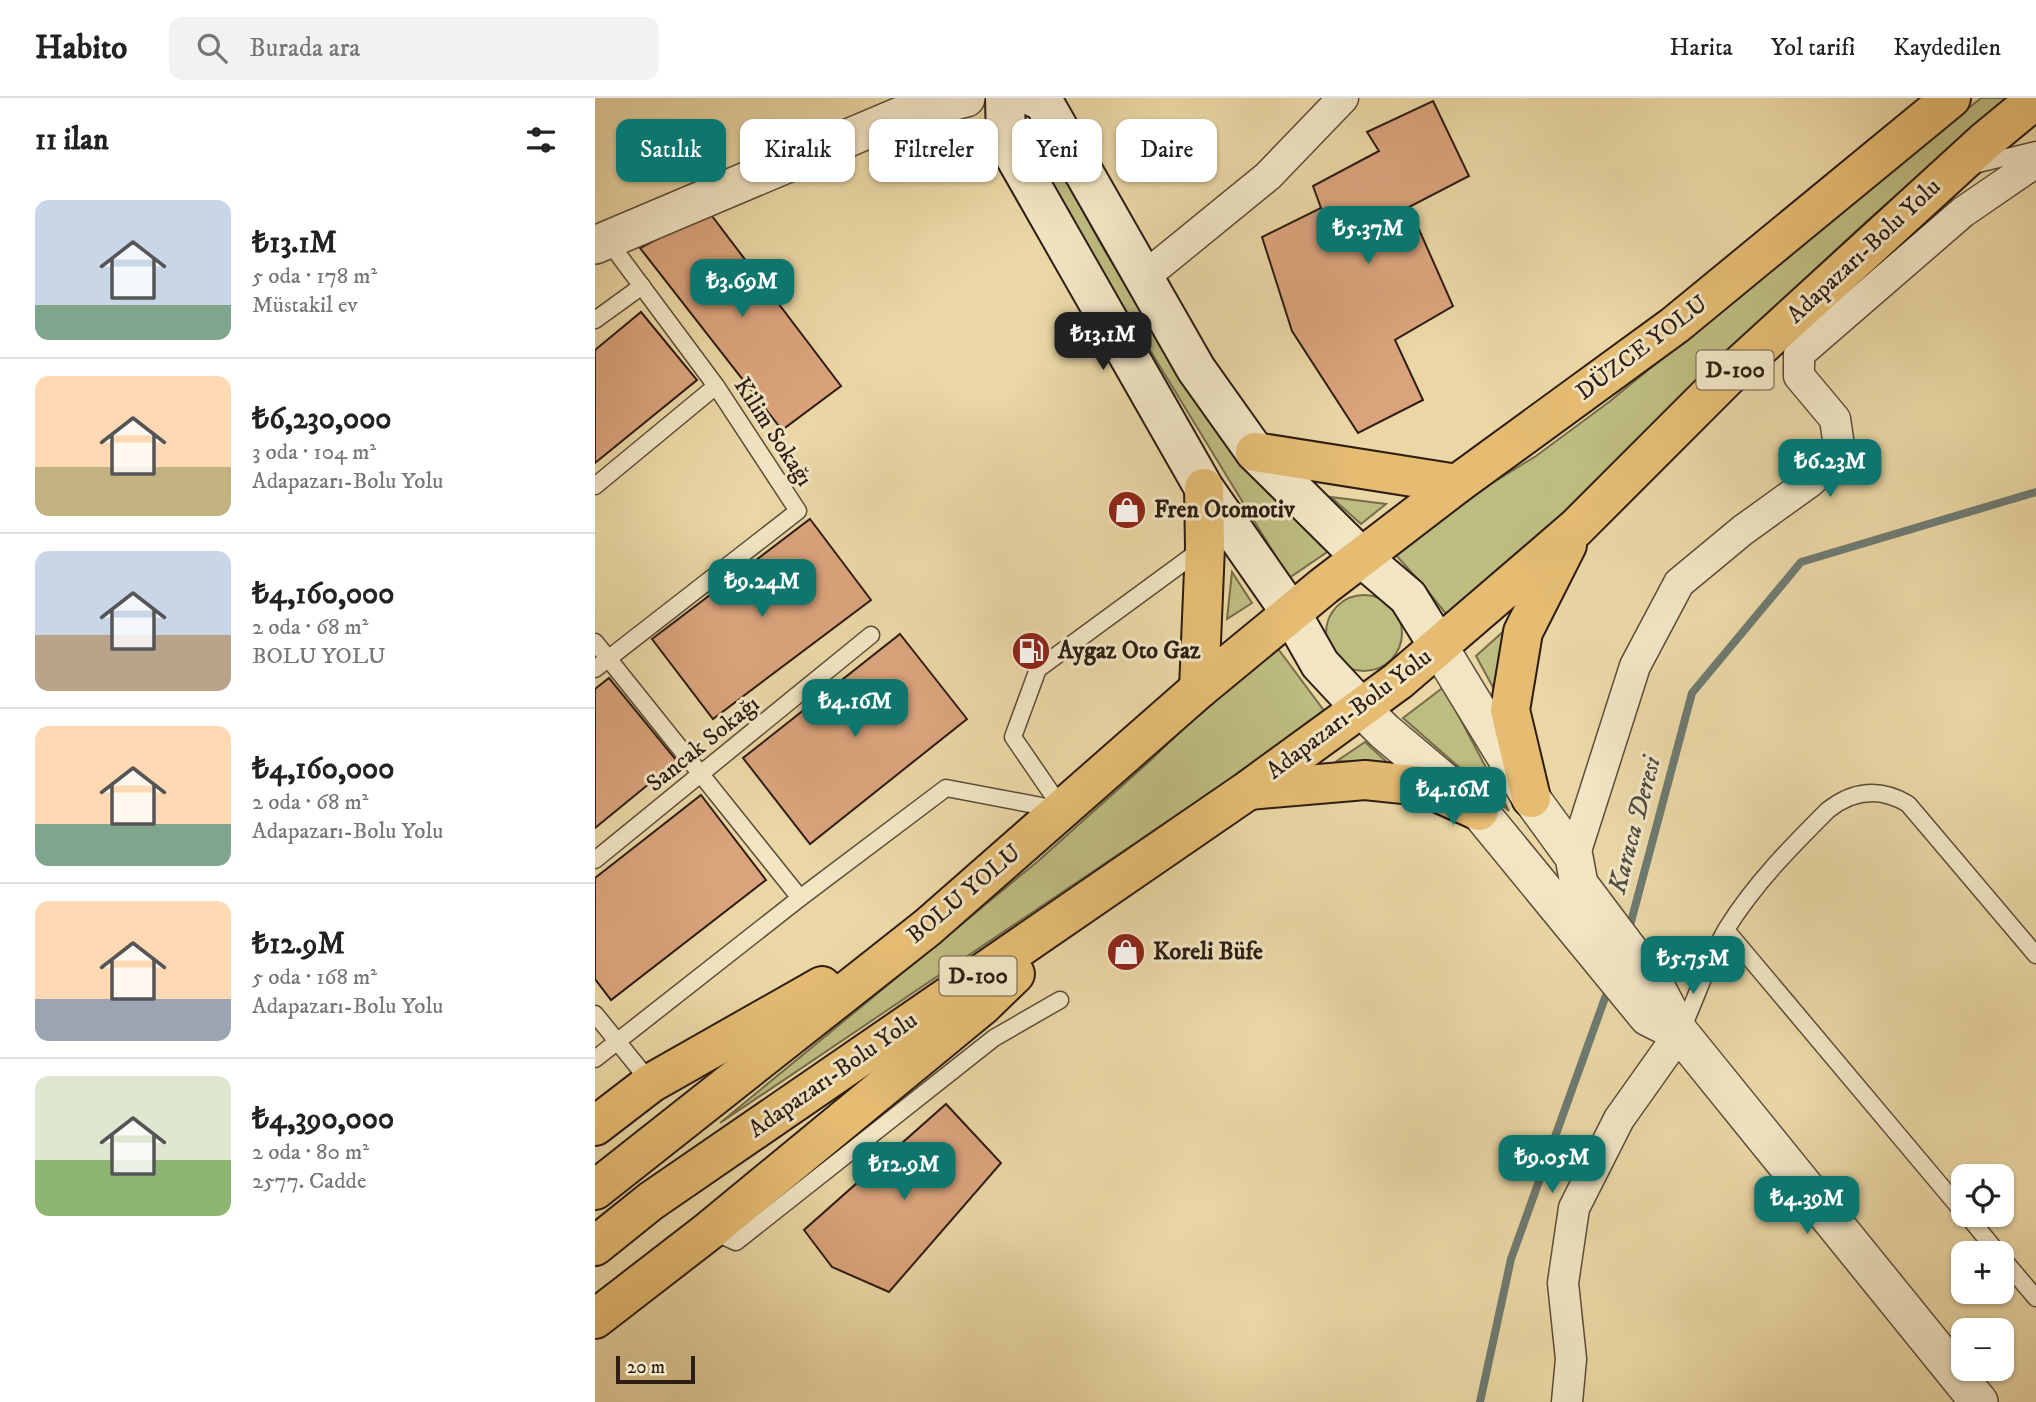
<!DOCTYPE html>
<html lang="tr">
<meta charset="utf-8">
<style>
body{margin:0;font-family:"IM FELL DW Pica",serif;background:#f2f2f2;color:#222;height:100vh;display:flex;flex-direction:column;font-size:26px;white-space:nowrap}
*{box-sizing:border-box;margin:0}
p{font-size:23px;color:#767676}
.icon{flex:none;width:38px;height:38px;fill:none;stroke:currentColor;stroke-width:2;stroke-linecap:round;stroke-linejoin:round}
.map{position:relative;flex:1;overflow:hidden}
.panel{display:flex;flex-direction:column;background:#fff;width:595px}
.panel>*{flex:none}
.banner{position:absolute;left:21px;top:21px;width:665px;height:63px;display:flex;gap:14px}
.fabs{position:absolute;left:1356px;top:1066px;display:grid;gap:14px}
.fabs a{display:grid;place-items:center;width:63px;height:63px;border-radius:14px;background:#fff;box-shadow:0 2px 5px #0004;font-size:35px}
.scale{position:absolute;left:21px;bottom:18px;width:79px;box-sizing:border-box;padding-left:7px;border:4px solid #2d1d13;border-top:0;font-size:19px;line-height:24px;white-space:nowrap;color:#2d1d13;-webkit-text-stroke:5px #f1e5c4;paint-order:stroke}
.price{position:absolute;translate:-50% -60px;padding:0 16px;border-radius:14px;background:#0f766e;color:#fff;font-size:23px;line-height:46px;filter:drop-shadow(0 2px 4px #0008)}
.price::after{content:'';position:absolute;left:50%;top:42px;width:21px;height:16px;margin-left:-10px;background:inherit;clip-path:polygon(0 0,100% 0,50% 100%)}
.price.on{background:#222;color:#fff}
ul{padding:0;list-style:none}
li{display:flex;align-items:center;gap:21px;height:175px;padding:0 35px}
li+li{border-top:2px solid #e0e0e0}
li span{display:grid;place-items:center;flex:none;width:196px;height:140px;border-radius:14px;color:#555}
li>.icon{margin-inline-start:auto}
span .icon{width:84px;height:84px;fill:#fffc;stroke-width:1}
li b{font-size:30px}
h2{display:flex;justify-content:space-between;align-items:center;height:84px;padding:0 35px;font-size:30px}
.pill{padding:0 24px;border-radius:14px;background:#fff;box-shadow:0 2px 5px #0004;font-size:24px;line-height:63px}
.pill.on{background:#0f766e;color:#fff}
header{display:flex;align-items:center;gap:42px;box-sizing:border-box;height:98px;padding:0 35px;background:#fff;border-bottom:2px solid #e0e0e0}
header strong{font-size:33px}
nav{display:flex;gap:38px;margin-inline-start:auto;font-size:24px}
.search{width:490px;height:63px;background:#f2f2f2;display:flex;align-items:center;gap:18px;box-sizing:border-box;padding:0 24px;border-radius:14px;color:#767676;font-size:26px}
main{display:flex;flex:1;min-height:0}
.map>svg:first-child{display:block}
</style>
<header>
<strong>Habito</strong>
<div class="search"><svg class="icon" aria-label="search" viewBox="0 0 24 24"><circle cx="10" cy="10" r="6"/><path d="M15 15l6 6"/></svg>Burada ara</div>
<nav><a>Harita</a><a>Yol tarifi</a><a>Kaydedilen</a></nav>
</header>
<main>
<section class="panel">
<h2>11 ilan<svg class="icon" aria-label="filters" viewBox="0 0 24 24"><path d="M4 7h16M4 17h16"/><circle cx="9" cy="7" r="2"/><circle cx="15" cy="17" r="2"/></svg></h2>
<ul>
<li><span style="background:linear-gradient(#c9d6e8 75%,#7fa58c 0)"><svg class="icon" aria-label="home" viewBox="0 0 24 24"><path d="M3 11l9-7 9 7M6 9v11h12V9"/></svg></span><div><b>₺13.1M</b><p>5 oda · 178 m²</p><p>Müstakil ev</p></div></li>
<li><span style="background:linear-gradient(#ffd9b3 65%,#c2b280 0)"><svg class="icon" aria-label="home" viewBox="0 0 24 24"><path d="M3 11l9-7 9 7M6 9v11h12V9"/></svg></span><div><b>₺6,230,000</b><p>3 oda · 104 m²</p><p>Adapazarı-Bolu Yolu</p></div></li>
<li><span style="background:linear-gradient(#c9d6e8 60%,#b9a48a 0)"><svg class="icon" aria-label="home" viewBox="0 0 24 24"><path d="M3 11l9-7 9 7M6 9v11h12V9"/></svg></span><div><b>₺4,160,000</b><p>2 oda · 68 m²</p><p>BOLU YOLU</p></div></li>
<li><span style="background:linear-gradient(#ffd9b3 70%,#7fa58c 0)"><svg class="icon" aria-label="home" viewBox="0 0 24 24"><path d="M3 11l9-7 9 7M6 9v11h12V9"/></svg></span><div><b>₺4,160,000</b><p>2 oda · 68 m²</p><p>Adapazarı-Bolu Yolu</p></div></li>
<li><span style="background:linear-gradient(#ffd9b3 70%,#9aa5b1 0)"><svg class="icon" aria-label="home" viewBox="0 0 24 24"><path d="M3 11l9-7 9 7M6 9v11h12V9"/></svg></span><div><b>₺12.9M</b><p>5 oda · 168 m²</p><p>Adapazarı-Bolu Yolu</p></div></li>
<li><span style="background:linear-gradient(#dfe7d0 60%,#8fb573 0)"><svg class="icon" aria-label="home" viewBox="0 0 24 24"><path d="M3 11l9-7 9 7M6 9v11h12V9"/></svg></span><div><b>₺4,390,000</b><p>2 oda · 80 m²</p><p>2577. Cadde</p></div></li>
</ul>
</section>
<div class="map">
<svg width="1441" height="1304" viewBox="0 0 1441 1304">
<rect width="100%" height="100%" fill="#ead7a5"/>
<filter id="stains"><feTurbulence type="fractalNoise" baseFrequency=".00286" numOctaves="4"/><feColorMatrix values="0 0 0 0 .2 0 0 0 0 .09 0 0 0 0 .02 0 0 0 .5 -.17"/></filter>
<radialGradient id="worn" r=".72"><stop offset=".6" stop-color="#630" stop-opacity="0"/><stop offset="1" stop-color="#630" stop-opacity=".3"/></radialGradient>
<g fill="#bdbc81" stroke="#756c4a" stroke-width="2">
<path d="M1386,0H1415C1353,52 1290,105 1231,161C1105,280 985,406 856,522L827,486L799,455L860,408L941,358L1014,304Z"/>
<polygon points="437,22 510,153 581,273 735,452 694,480 500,162 424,30"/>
<polygon points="736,399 791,406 766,426"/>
<polygon points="637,474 657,505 632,521"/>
<circle cx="769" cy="535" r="38"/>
<polygon points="910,532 900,593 881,558"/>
<polygon points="678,544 733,618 592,710 125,1025 442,764 557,661"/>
<polygon points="850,588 850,592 914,713 808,620"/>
<polygon points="770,644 794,666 742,663"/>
</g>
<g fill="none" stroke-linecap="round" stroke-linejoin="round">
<g stroke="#6e7a71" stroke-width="8">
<polyline points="1033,835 1097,595 1206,464 1441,394"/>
<polyline points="885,1304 916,1161 1015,886"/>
</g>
</g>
<g fill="#daa37c" stroke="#2d1d13" stroke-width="2">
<polygon points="838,3 874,78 814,109 858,208 800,242 828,302 763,335 697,233 667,139 726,110 718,88 784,53 772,34"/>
<polygon points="114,114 246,288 187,332 45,150"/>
<polygon points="46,214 102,282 0,365 0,252"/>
<polygon points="215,421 276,502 118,621 57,541"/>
<polygon points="305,536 372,621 215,746 148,660"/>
<polygon points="14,580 82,663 0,730 0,591"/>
<polygon points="106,697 171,782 16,902 0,881 0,780"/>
<polygon points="351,1006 406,1065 294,1194 237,1169 209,1132"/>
</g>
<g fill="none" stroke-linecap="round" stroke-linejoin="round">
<g stroke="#5c4c38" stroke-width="19">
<g id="service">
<polyline points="1379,67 1441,52"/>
<polyline points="0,222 47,188"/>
<polyline points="0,388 121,288"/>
<polyline points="0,544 205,800"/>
<polyline points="0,571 203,413 121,288 11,140"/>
<polyline points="468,712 418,639 443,571 608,450"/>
<polyline points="0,762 276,537"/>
<polyline points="1131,832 1368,1114"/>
<polyline points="0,916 56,985"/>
<path d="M1086,933C1102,899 1113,862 1132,830C1160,785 1196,749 1233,712C1258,692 1285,689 1313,706L1441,857"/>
<polyline points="0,961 205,800 351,690 462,711"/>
<polyline points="1371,1116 1403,1155"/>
<polyline points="117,1133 141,1144 399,940 465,902"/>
<polyline points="1407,1160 1441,1200"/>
</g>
</g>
<g stroke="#5c4c38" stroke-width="33">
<g id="minor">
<polyline points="548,180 673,78 748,0"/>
<polyline points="979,759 1040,568 1084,485 1148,432 1216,383 1245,355 1240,321 1204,278 1204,256 1368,114 1441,64"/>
<polyline points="972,1304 976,1261 968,1185 979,1110 1024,1021 1085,935"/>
</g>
</g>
<g stroke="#5c4c38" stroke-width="40">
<g id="tertiary">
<polyline points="0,147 305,18 371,0"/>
<polyline points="844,549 936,700 979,759 984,786 1060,887 1085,935 1384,1304"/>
<polyline points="766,610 789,633 884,713 1053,919 1077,931"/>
</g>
</g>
<g stroke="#2d1d13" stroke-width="42">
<g id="secondary">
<polyline points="410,0 411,43 609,390 696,515 725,566 766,610"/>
<polyline points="440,0 448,3 601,271 660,354 766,459 813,499 844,549"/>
</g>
</g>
<g stroke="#2d1d13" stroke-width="42">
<g id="trunk">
<polyline points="660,354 862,386"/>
<polyline points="604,591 610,449 609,390"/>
<polyline points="654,692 770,682 828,688 884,713"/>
<polyline points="936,700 915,612 928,534 972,447"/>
<polyline points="0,1028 56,985 227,888"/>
<polyline points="0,1092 333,829 604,591 729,488 862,386 1080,227 1356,0"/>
<polyline points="0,1148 56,1103 652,693 803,583 981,430 1133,278 1389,44 1441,1"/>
<polyline points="0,1221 115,1132 388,907 420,876"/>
</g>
</g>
<use href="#service" stroke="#f1e5c4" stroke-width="16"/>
<use href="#minor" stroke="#f1e5c4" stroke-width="30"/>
<use href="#tertiary" stroke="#f1e5c4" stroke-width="37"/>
<use href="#secondary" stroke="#f1e5c4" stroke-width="38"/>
<use href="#trunk" stroke="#e5bc72" stroke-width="38"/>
</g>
<defs>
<g id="shop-disc" transform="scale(2.0125)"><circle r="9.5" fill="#8f2418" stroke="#f1e5c4"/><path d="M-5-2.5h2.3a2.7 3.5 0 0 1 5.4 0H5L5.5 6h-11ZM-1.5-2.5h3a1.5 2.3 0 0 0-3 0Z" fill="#fff"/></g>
<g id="fuel-disc" transform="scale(2.0125)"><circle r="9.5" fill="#8f2418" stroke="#f1e5c4"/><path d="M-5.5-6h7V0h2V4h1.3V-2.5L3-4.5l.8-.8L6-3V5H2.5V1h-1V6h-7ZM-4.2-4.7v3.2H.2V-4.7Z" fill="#fff"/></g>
</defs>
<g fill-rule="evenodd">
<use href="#shop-disc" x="532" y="412"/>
<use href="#fuel-disc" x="436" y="553"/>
<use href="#shop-disc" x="531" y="854"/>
</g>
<g text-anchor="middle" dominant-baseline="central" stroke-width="6" stroke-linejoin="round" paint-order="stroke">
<g fill="#f1e5c4" stroke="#685948" stroke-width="2">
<rect x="1101.5" y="252.5" width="77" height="39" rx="5"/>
<rect x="344.5" y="858.5" width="77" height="39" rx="5"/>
</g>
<g font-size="23" font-weight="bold" fill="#2d1d13">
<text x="1140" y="272">D-100</text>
<text x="383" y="878">D-100</text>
</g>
<g font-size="24" fill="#2d1d13" stroke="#f1e5c4">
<text transform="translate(1269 153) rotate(-43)">Adapazarı-Bolu Yolu</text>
<text transform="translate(1047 250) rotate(-37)">DÜZCE YOLU</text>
<text transform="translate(178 334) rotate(57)">Kilim Sokağı</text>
<text transform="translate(754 616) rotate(-37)">Adapazarı-Bolu Yolu</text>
<text transform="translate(108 646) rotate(-39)">Sancak Sokağı</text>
<text transform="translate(369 796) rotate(-40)">BOLU YOLU</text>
<text transform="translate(238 977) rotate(-35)">Adapazarı-Bolu Yolu</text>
</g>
<g font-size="24" font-weight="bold" fill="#2d1d13" stroke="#f1e5c4" text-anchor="start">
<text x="559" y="412">Fren Otomotiv</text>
<text x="463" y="553">Aygaz Oto Gaz</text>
<text x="558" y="854">Koreli Büfe</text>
</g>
<g font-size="26" font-style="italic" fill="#4e4c42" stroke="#f1e5c4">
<text transform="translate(1040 727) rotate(-75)">Karaca Deresi</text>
</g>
</g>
<rect width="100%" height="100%" filter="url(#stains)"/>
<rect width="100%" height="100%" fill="url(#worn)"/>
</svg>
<div class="fabs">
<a><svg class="icon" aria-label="locate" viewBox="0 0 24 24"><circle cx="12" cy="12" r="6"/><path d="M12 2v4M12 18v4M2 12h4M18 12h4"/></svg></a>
<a>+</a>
<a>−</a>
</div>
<div class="scale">20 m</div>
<b class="price" style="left:773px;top:168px">₺5.37M</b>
<b class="price" style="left:147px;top:221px">₺3.69M</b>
<b class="price on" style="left:508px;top:274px">₺13.1M</b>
<b class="price" style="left:1235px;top:401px">₺6.23M</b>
<b class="price" style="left:167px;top:521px">₺9.24M</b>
<b class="price" style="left:260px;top:641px">₺4.16M</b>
<b class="price" style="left:858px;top:729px">₺4.16M</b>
<b class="price" style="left:1098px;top:898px">₺5.75M</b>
<b class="price" style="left:957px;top:1097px">₺9.05M</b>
<b class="price" style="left:309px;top:1104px">₺12.9M</b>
<b class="price" style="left:1212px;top:1138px">₺4.39M</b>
<div class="banner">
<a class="pill on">Satılık</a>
<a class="pill">Kiralık</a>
<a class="pill">Filtreler</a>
<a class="pill">Yeni</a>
<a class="pill">Daire</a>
</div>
</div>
</main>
